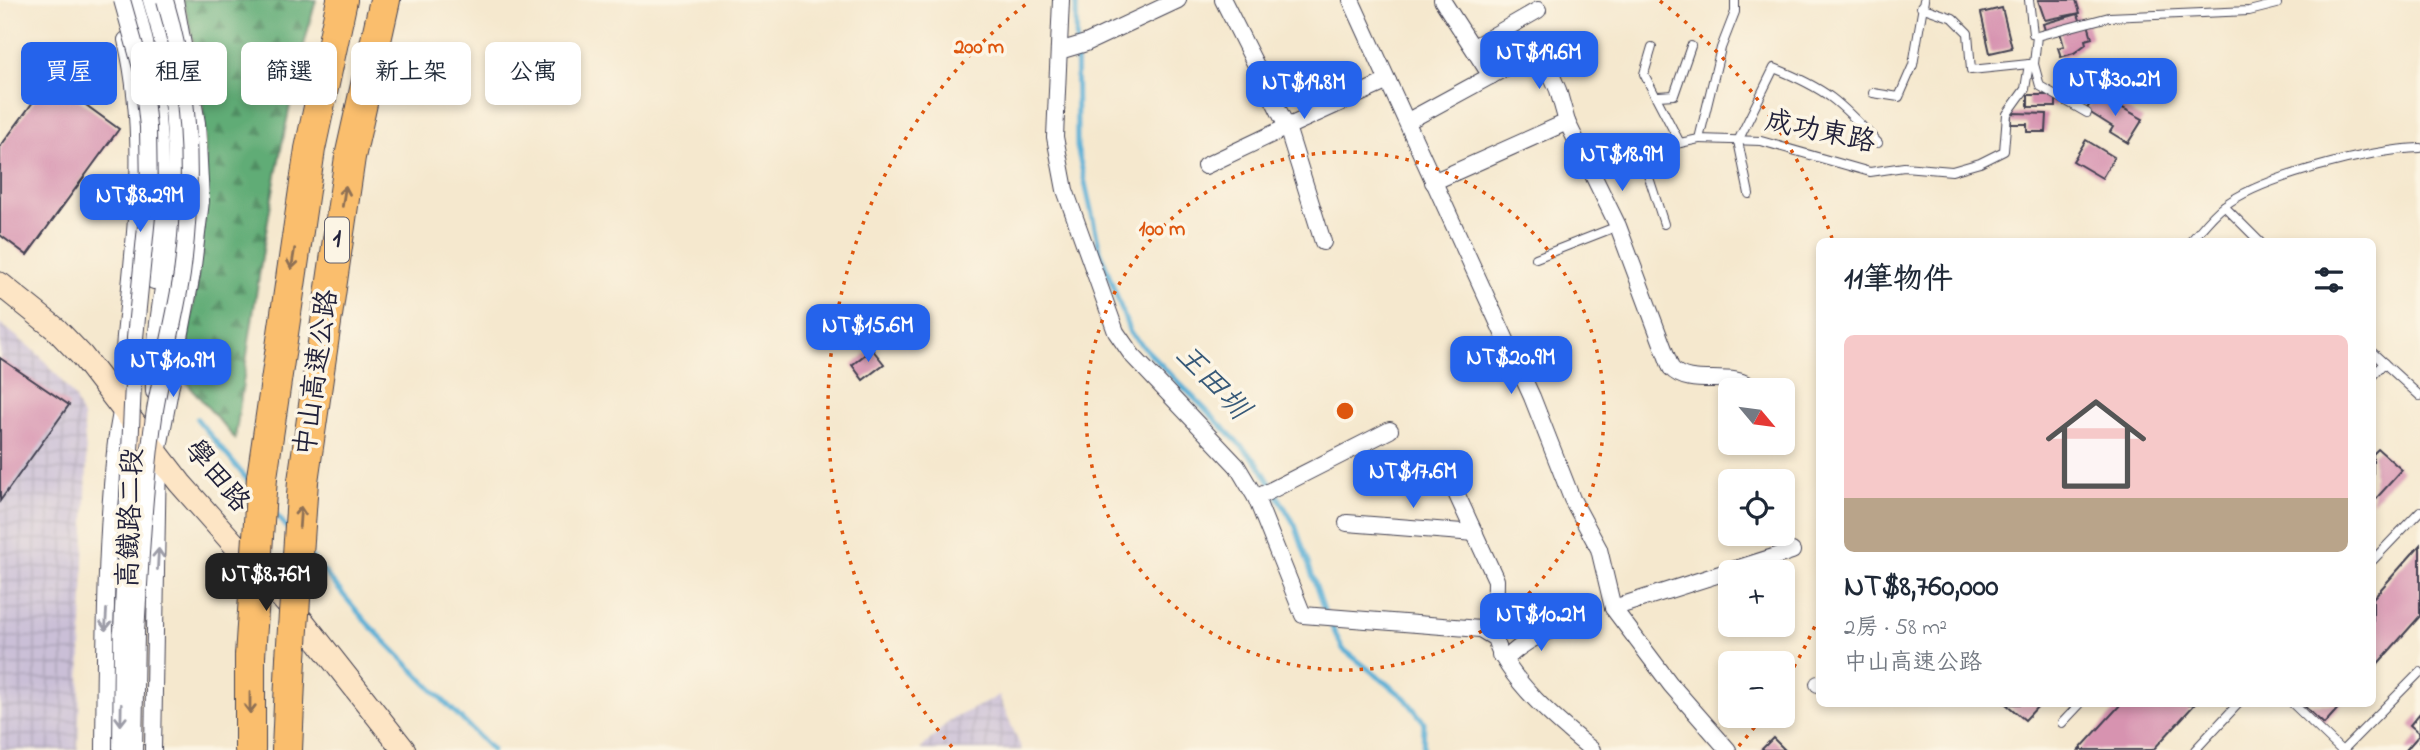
<!DOCTYPE html>
<html lang="zh-TW">
<meta charset="utf-8">
<style>
body{margin:0;font-family:"Indie Flower","LXGW WenKai TC",sans-serif;background:#f2f2f3;color:#1f2937;height:100vh;display:flex;flex-direction:column;font-size:26px;white-space:nowrap}
*{box-sizing:border-box;margin:0}
p{font-size:23px;color:#747a83}
.icon{flex:none;width:38px;height:38px;fill:none;stroke:currentColor;stroke-width:2;stroke-linecap:round;stroke-linejoin:round}
.map{position:relative;flex:1;overflow:hidden}
.drawer{position:absolute;left:1816px;top:238px;width:560px;height:469px;display:flex;flex-direction:column;background:#fff;border-radius:10px;box-shadow:0 4px 10px #0003}
.drawer>*{flex:none}
.top-card{position:absolute;left:21px;top:42px;width:665px;height:63px;display:flex;gap:14px}
.needle{width:46px;rotate:119deg}
.fabs{position:absolute;left:1718px;top:378px;display:grid;gap:14px}
.fabs a{display:grid;place-items:center;width:77px;height:77px;border-radius:10px;background:#fff;box-shadow:0 4px 10px #0003;font-size:35px}
.price{position:absolute;translate:-50% -60px;padding:0 16px;border-radius:14px;background:#2563eb;color:#fff;font-size:23px;line-height:46px;filter:drop-shadow(0 2px 4px #0008)}
.price::after{content:'';position:absolute;left:50%;top:42px;width:21px;height:16px;margin-left:-10px;background:inherit;clip-path:polygon(0 0,100% 0,50% 100%)}
.price.on{background:#222;color:#fff}
ul{padding:0;list-style:none}
li{display:grid;align-content:center;gap:14px;height:371px;padding:0 28px}
li+li{border-top:2px solid #e0e1e3}
li span{display:grid;place-items:center;height:217px;border-radius:10px;color:#555}
li>.icon{margin-inline-start:auto}
span .icon{width:126px;height:126px;fill:#fffc;stroke-width:1}
li b{font-size:30px}
h2{display:flex;justify-content:space-between;align-items:center;height:84px;padding:0 28px;font-size:30px}
.chip{padding:0 24px;border-radius:10px;background:#fff;box-shadow:0 4px 10px #0003;font-size:24px;line-height:63px}
.chip.on{background:#2563eb;color:#fff}
.map>svg:first-child{display:block}
</style>
<div class="map">
<svg width="2420" height="750" viewBox="0 0 2420 750">
<defs>
<pattern id="industrial-grid" width="8" height="8" patternUnits="userSpaceOnUse" patternTransform="scale(1.75)"><rect width="8" height="8" fill="#cabfd7"/><path d="M0 4h8M4 0v8" fill="none" stroke="#ada4b9"/></pattern>
<pattern id="forest-firs" width="22" height="20" patternUnits="userSpaceOnUse" patternTransform="scale(1.75)"><rect width="22" height="20" fill="#60ac76"/><path d="M5 1l3.5 6h-7zM16 11l3.5 6h-7z" fill="#4f8c62"/></pattern>
</defs>
<rect width="100%" height="100%" fill="#fcf5e5"/>
<filter id="ink" filterUnits="userSpaceOnUse"><feTurbulence type="fractalNoise" baseFrequency=".0143" numOctaves="2"/><feDisplacementMap in="SourceGraphic" scale="14" xChannelSelector="R" yChannelSelector="G"/><feConvolveMatrix kernelMatrix="1 2 1 2 8 2 1 2 1" color-interpolation-filters="sRGB"/></filter>
<filter id="wash" filterUnits="userSpaceOnUse"><feTurbulence type="fractalNoise" baseFrequency=".00686" numOctaves="4" result="noise"/><feDisplacementMap in="SourceGraphic" scale="28" xChannelSelector="R" yChannelSelector="G"/><feGaussianBlur stdDeviation="1.57" result="paint"/><feColorMatrix in="noise" values="0 0 0 0 0 0 0 0 0 0 0 0 0 0 0 0 0 1.4 0 .05"/><feComposite in="paint" operator="in"/></filter>
<g filter="url(#wash)">
<rect width="100%" height="100%" fill="#f5e8ce"/>
<g fill="url(#industrial-grid)">
<polygon points="0,323 38,354 58,376 74,397 83,417 87,465 78,750 0,750"/>
<polygon points="999,696 1022,750 920,750 950,720"/>
</g>
<path fill="url(#forest-firs)" stroke="#416758" stroke-width="2" d="M183,0H316C276,143 256,292 235,439L180,375C207,252 219,123 183,0Z"/>
<g fill="none" stroke-linecap="round" stroke-linejoin="round">
<g stroke="#58aed5" stroke-width="5">
<polyline points="1076,0 1077,147 1100,250 1130,333 1258,463 1295,525 1325,613"/>
<polyline points="197,419 250,483"/>
<polyline points="270,507 288,529"/>
<polyline points="308,553 368,624 492,750"/>
<polyline points="1329,621 1343,649 1405,698 1424,722 1423,750"/>
</g>
</g>
<g id="blocks">
<g fill="#d793b0">
<polygon points="2038,0 2076,0 2080,13 2045,20"/>
<polygon points="2002,8 2012,48 1990,53 1981,13"/>
<polygon points="2078,14 2081,23 2046,33 2043,24"/>
<polygon points="2088,24 2092,38 2085,40 2086,44 2074,53 2061,57 2058,48 2064,46 2060,32"/>
<polygon points="50,79 119,129 27,255 0,235 0,147"/>
<polygon points="2097,94 2143,119 2128,143 2110,132 2113,127 2086,110"/>
<rect x="2028" y="95" width="28" height="12"/>
<polygon points="2011,113 2047,114 2046,132 2027,132 2027,124 2011,124"/>
<polygon points="2086,140 2114,157 2102,178 2073,161"/>
<polygon points="872,349 884,364 863,380 852,365"/>
<polygon points="0,358 69,405 0,501"/>
<polygon points="2378,449 2402,470 2373,502 2373,454"/>
<polygon points="2420,545 2420,616 2373,669 2373,598"/>
<polygon points="2006,704 2040,704 2025,720"/>
<polygon points="2121,704 2195,704 2153,750 2079,750"/>
<polygon points="2302,704 2342,704 2324,724"/>
<polygon points="2420,713 2420,750 2406,750 2420,734 2410,725"/>
<polygon points="1773,738 1785,750 1761,750"/>
</g>
</g>
</g>
<g filter="url(#ink)">
<use href="#blocks" fill-opacity="0" stroke="#424051" stroke-width="2"/>
<g fill="none" stroke-linecap="round" stroke-linejoin="round">
<g stroke="#424051" stroke-width="10">
<g id="service">
<polyline points="1735,0 1735,12 1721,48 1699,139 1761,141 1870,172 1904,167 1952,171 1980,163 2004,151 2007,114 2025,89 2029,64 2034,64 2037,36 2109,17 2249,11 2277,4 2276,0"/>
<polyline points="2029,0 2033,34 2037,36"/>
<polyline points="1921,7 1953,18 1968,33 1971,70 2029,64"/>
<polyline points="1652,47 1644,74 1680,143"/>
<polyline points="2034,64 2040,86 2087,113"/>
<polyline points="1873,93 1899,97 1913,65 1924,0"/>
<polyline points="1658,96 1674,95 1691,46"/>
<path d="M1749,194L1738,141L1774,68C1827,89 1840,102 1878,143"/>
<polyline points="2224,206 2260,242"/>
<polyline points="1664,224 1643,159 1680,143 1699,139"/>
<path d="M2190,242C2201,230 2211,216 2224,206C2261,177 2372,149 2420,148"/>
<polyline points="1536,258 1618,226"/>
<polyline points="2373,353 2420,396"/>
<polyline points="2373,375 2384,363"/>
<polyline points="2373,560 2420,511"/>
<polyline points="2293,704 2341,750"/>
<polyline points="2062,723 2080,704"/>
<polyline points="2195,750 2238,704"/>
<polyline points="2343,750 2420,672"/>
</g>
</g>
<g stroke="#424051" stroke-width="18">
<g id="minor">
<path d="M134,0C162,93 166,186 154,281"/>
<path d="M151,0C171,63 179,135 174,201C170,264 152,328 154,392"/>
<path d="M1061,0L1055,137L1065,190L1116,332L1132,355L1237,466L1256,498L1303,615L1480,629L1495,638C1506,679 1559,723 1592,750"/>
<polyline points="1223,0 1287,127 1388,81"/>
<polyline points="1351,0 1532,397 1572,499 1599,549 1613,608 1671,685 1728,750"/>
<polyline points="1442,0 1491,76"/>
<polyline points="1474,47 1538,10"/>
<polyline points="1059,51 1086,43 1178,0"/>
<polyline points="1408,121 1540,49 1558,90 1567,122"/>
<polyline points="1205,166 1287,127 1323,242"/>
<path d="M1433,182L1567,122L1618,226L1671,368C1691,390 1734,368 1754,390"/>
<polyline points="1446,471 1496,580 1495,638"/>
<polyline points="1256,498 1390,430"/>
<polyline points="1347,523 1475,533"/>
<polyline points="1613,608 1792,551"/>
<path d="M1500,655H1510C1533,634 1549,635 1571,617"/>
<polyline points="1818,684 1820,684"/>
<path d="M104,750C105,651 105,551 115,452C116,436 120,421 122,405C124,382 123,359 125,336C135,236 149,139 126,40"/>
<polyline points="121,750 122,632"/>
<polyline points="134,750 136,632"/>
<polyline points="153,750 158,453 192,274 201,201 197,123 175,0"/>
</g>
</g>
<g stroke="#424051" stroke-width="25">
<polyline id="secondary" points="0,284 56,329 82,356 180,483 304,623 404,750"/>
</g>
<g stroke="#424051" stroke-width="32">
<g id="motorway">
<polyline points="262,477 310,149 342,0"/>
<polyline points="303,481 350,157 385,0"/>
<polyline points="250,750 250,656"/>
<polyline points="287,750 291,658"/>
</g>
</g>
<use href="#service" stroke="#fff" stroke-width="8"/>
<use href="#minor" stroke="#fff" stroke-width="16"/>
<use href="#secondary" stroke="#fde5c5" stroke-width="23"/>
<use href="#motorway" stroke="#fabe6d" stroke-width="30"/>
<g stroke="#424051" stroke-width="18" stroke-linecap="butt">
<g id="minor-bridge">
<polyline points="122,632 135,338 149,196 148,127 142,71 122,0"/>
<path d="M136,632C141,558 144,483 155,410C163,364 175,319 182,274C194,183 191,89 165,0"/>
</g>
</g>
<g stroke="#424051" stroke-width="32" stroke-linecap="butt">
<g id="motorway-bridge">
<polyline points="250,656 262,477"/>
<polyline points="291,658 303,481"/>
</g>
</g>
<use href="#minor-bridge" stroke="#fff" stroke-width="16"/>
<use href="#motorway-bridge" stroke="#fabe6d" stroke-width="30"/>
</g>
<defs><path id="oneway-shaft" d="M-6 0H5M1.5-3L5.5 0L1.5 3" fill="none" stroke-width="1.6" stroke-linecap="round" stroke-linejoin="round" transform="scale(1.75)"/></defs>
<g stroke="#8e7054">
<use href="#oneway-shaft" transform="translate(344 196) rotate(-81)"/>
<use href="#oneway-shaft" transform="translate(293 259) rotate(99)"/>
<use href="#oneway-shaft" transform="translate(300 517) rotate(-86)"/>
<use href="#oneway-shaft" transform="translate(250 703) rotate(90)"/>
</g>
<g stroke="#9c9ca7">
<use href="#oneway-shaft" transform="translate(158 559) rotate(-87)"/>
<use href="#oneway-shaft" transform="translate(106 620) rotate(93)"/>
<use href="#oneway-shaft" transform="translate(121 715) rotate(91)"/>
</g>
</g>
<g fill="none" stroke="#de560e" stroke-width="3.5" stroke-dasharray="3.5 7">
<circle cx="1345" cy="411" r="259"/>
<path d="M1819 617A517 517 0 0 1 1783 685M1761 719A517 517 0 0 1 1738 747M952 747A517 517 0 0 1 1030 1M1660 1A517 517 0 0 1 1832 238"/>
</g>
<g text-anchor="middle" dominant-baseline="central" stroke-width="7" stroke-linejoin="round" paint-order="stroke">
<rect fill="#fcf5e5" stroke="#63616e" stroke-width="2" x="325" y="217.5" width="24" height="45" rx="5"/>
<g font-size="26" font-weight="bold" fill="#22223b">
<text x="337" y="240">1</text>
</g>
<g font-size="28" fill="#22223b" stroke="#fcf5e5">
<text transform="translate(1820 133) rotate(12)">成功東路</text>
<text transform="translate(318 373) rotate(-82)">中山高速公路</text>
<text transform="translate(216 477) rotate(50)">學田路</text>
<text transform="translate(132 518) rotate(-88)">高鐵路二段</text>
</g>
<g font-size="30" font-style="italic" fill="#385a79" stroke="#fcf5e5">
<text transform="translate(1211 383) rotate(46)">王田圳</text>
</g>
</g>
<circle cx="1345" cy="411" r="10" fill="#de560e" stroke="#fcf5e5" stroke-width="3.5"/>
<g font-size="21" text-anchor="middle" font-weight="bold" fill="#de560e" stroke="#fcf5e5" stroke-width="7" stroke-linejoin="round" paint-order="stroke">
<text x="979" y="53">200 m</text>
<text x="1162" y="235">100 m</text>
</g>
</svg>
<div class="fabs">
<a><svg class="needle" viewBox="-14 -14 28 28"><path d="M0-13l5 13h-10z" fill="#e53935"/><path d="M0 13l5-13h-10z" fill="#747a83"/></svg></a>
<a><svg class="icon" aria-label="locate" viewBox="0 0 24 24"><circle cx="12" cy="12" r="6"/><path d="M12 2v4M12 18v4M2 12h4M18 12h4"/></svg></a>
<a>+</a>
<a>−</a>
</div>
<b class="price" style="left:1539px;top:91px">NT$19.6M</b>
<b class="price" style="left:2115px;top:118px">NT$30.2M</b>
<b class="price" style="left:1304px;top:121px">NT$19.8M</b>
<b class="price" style="left:1622px;top:193px">NT$18.9M</b>
<b class="price" style="left:140px;top:234px">NT$8.29M</b>
<b class="price" style="left:868px;top:364px">NT$15.6M</b>
<b class="price" style="left:1511px;top:396px">NT$20.9M</b>
<b class="price" style="left:173px;top:399px">NT$10.9M</b>
<b class="price" style="left:1413px;top:510px">NT$17.6M</b>
<b class="price on" style="left:266px;top:613px">NT$8.76M</b>
<b class="price" style="left:1541px;top:653px">NT$10.2M</b>
<div class="top-card">
<a class="chip on">買屋</a>
<a class="chip">租屋</a>
<a class="chip">篩選</a>
<a class="chip">新上架</a>
<a class="chip">公寓</a>
</div>
<section class="drawer">
<h2>11筆物件<svg class="icon" aria-label="filters" viewBox="0 0 24 24"><path d="M4 7h16M4 17h16"/><circle cx="9" cy="7" r="2"/><circle cx="15" cy="17" r="2"/></svg></h2>
<ul>
<li><span style="background:linear-gradient(#f6c9c9 75%,#b9a48a 0)"><svg class="icon" aria-label="home" viewBox="0 0 24 24"><path d="M3 11l9-7 9 7M6 9v11h12V9"/></svg></span><div><b>NT$8,760,000</b><p>2房 · 58 m²</p><p>中山高速公路</p></div></li>
</ul>
</section>
</div>
